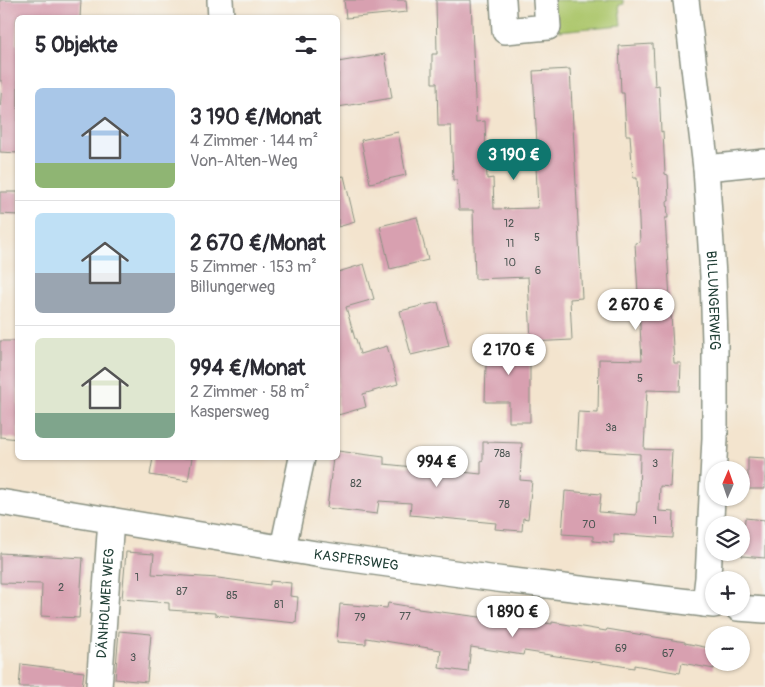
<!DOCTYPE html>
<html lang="de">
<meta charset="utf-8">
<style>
body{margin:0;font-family:Pangolin,sans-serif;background:#f7f7f7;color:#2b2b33;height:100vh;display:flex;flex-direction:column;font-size:19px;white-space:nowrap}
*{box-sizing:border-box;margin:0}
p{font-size:16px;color:#7c7c81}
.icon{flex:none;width:28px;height:28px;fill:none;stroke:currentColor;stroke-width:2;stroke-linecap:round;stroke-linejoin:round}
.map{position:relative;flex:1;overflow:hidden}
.details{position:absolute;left:15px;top:15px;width:325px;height:445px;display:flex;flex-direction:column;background:#fff;border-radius:8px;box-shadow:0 1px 4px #0004}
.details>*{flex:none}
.needle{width:32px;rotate:2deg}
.buttons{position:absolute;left:705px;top:461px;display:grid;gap:10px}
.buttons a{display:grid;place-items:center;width:45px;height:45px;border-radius:50%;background:#fff;box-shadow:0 1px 4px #0004;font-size:25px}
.price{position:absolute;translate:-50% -42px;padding:0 11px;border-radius:18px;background:#fff;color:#222;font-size:16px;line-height:32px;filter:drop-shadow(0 1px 2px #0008)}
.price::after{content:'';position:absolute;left:50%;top:30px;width:15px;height:11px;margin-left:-8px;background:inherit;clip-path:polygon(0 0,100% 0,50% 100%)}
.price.current{background:#0f766e;color:#fff}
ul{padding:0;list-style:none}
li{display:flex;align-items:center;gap:15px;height:125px;padding:0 20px}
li+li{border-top:1px solid #e1e1e2}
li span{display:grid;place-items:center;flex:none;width:140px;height:100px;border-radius:8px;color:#555}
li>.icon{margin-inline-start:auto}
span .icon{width:60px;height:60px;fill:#fffc;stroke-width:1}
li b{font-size:21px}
h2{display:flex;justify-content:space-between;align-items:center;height:60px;padding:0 20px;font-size:21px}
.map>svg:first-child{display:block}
</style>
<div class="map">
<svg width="765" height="687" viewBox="0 0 765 687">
<rect width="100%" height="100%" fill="#f6f6f2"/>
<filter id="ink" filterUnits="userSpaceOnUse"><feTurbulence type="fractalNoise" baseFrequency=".02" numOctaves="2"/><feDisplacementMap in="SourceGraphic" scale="10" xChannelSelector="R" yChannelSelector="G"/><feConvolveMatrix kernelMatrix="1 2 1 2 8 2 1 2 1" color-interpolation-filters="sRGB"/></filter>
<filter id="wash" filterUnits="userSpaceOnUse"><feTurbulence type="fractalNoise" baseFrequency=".0096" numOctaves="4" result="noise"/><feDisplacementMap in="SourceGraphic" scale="20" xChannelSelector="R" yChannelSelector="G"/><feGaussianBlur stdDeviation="1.12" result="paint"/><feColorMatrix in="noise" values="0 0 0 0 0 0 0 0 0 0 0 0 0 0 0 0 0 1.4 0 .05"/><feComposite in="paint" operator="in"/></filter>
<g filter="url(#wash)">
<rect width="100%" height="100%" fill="#f3e4ce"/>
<polygon fill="#adc76d" stroke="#668250" points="552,0 623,0 624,4 619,5 621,25 559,31"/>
<g id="blocks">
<g fill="#d8a0b0">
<polygon points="0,0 81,0 80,18 17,18 16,44 18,44 18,153 0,152 0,111 2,81 0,81"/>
<polygon points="344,0 406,0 407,12 346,18"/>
<polygon points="436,0 471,0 476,122 485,121 487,179 493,178 494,209 538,208 535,146 537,145 533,71 570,69 582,298 570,299 572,340 531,342 528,277 475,279 473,210 459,210 457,180 453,180 451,126 438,126 437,83 432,83 432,54 437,54"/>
<polygon points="653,44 655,86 659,85 661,132 663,131 665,174 668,175 669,201 667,201 668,218 665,218 674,363 681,363 680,391 647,390 644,449 672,450 670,487 660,486 659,511 674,512 673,538 614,534 614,543 593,541 593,536 562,534 565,491 601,494 599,512 636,515 637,502 639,502 640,454 576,450 578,412 598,413 599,359 642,360 635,243 640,242 637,178 633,178 630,135 626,135 624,93 621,93 619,46"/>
<polygon points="385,54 392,98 338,107 338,62"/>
<polygon points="398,132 406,175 370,183 361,140"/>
<polygon points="344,176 355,222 338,227 338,177"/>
<polygon points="0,192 18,192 18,215 0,214"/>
<polygon points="417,217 428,260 390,269 380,226"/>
<polygon points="364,264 374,299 346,307 355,339 356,339 360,354 387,346 398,384 363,394 366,407 338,415 338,272"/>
<polygon points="438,302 449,346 411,355 400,311"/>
<polygon points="483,340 530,340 530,422 509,422 509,402 485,402 486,364 483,364"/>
<polygon points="0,341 18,341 18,439 0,437"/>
<polygon points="483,442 522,443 520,480 532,481 528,519 523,518 522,531 495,529 496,523 410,515 411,503 379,501 377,514 327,508 333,458 338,458 338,451 384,457 384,464 481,474 481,461 483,460"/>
<polygon points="748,457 765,458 765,489 748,489"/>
<polygon points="153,458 192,458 188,481 150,475"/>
<polygon points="745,518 765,520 765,558 742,556"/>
<polygon points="126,552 154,554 152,574 218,578 270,585 270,581 291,583 290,596 298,597 296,623 215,615 215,613 169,610 169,603 122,599"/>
<polygon points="0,553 83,558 79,618 41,616 42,584 0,583"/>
<polygon points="388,603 418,608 418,609 495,619 496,615 552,624 552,622 606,631 607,629 685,642 685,643 714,649 714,669 682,663 680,673 634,665 634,668 524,651 523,655 471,647 468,672 439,668 441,650 366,638 366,644 337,642 340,604 387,608"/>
<polygon points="119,631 151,634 147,682 115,679"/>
<polygon points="21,664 84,672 82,687 19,687"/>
</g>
</g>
</g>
<g filter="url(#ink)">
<use href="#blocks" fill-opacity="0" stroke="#899081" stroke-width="1"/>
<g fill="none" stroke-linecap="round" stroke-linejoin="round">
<g stroke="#899081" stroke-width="28">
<g id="minor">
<polyline points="220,0 221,18"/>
<polyline points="503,0 505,31 548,27 546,0"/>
<path id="s1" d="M686,0L706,168L713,276L715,342V438L708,578L705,604"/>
<polyline points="706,168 765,162"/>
<path id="s2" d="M0,502L316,554L497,579L714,605"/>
<polyline points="283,548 302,458"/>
<polyline points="738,608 765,610"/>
<path id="s3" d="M99,687L111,520"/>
</g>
</g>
<use href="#minor" stroke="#fff" stroke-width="25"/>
</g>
</g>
<g text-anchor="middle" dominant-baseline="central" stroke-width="4" stroke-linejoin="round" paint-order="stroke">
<g font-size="11" fill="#4d5653">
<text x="509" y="223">12</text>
<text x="537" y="237">5</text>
<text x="510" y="243">11</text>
<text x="510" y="262">10</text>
<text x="538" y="270">6</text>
<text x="640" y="378">5</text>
<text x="611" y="427">3a</text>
<text x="502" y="453">78a</text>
<text x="655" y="463">3</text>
<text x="356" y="483">82</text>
<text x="504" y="504">78</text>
<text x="655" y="520">1</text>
<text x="589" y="524">70</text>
<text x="137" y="577">1</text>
<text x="61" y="587">2</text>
<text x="182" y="591">87</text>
<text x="232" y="595">85</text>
<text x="279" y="604">81</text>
<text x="405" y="616">77</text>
<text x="360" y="617">79</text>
<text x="621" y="648">69</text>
<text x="668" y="653">67</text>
<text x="133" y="657">3</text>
</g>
<g font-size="14" fill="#1f3d34" stroke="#f6f6f2">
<text stroke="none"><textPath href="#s1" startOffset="302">BILLUNGERWEG</textPath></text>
<text stroke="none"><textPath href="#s2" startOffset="361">KASPERSWEG</textPath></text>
<text stroke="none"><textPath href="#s3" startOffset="84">DÄNHOLMER WEG</textPath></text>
</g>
</g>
</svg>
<div class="buttons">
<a><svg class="needle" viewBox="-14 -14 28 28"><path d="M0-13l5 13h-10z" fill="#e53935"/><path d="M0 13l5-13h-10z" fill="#7c7c81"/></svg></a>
<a><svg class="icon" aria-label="layers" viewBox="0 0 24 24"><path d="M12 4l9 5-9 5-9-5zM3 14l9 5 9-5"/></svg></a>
<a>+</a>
<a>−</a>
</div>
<b class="price current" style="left:514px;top:181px">3 190 €</b>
<b class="price" style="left:636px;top:331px">2 670 €</b>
<b class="price" style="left:509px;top:376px">2 170 €</b>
<b class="price" style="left:437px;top:488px">994 €</b>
<b class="price" style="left:513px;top:638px">1 890 €</b>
<section class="details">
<h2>5 Objekte<svg class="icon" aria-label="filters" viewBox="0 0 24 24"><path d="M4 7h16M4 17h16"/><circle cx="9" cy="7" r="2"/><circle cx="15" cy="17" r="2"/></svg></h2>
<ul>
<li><span style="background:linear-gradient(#a9c7e8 75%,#8fb573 0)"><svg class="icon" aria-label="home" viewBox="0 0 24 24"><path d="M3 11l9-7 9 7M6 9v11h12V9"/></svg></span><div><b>3 190 €/Monat</b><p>4 Zimmer · 144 m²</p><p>Von-Alten-Weg</p></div></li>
<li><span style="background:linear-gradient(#bfe0f5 60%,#9aa5b1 0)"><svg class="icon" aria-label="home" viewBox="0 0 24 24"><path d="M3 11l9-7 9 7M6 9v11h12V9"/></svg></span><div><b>2 670 €/Monat</b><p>5 Zimmer · 153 m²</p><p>Billungerweg</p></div></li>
<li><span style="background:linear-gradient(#dfe7d0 75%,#7fa58c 0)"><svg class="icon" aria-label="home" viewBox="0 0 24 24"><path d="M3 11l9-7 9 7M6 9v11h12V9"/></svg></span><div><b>994 €/Monat</b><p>2 Zimmer · 58 m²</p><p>Kaspersweg</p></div></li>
</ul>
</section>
</div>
